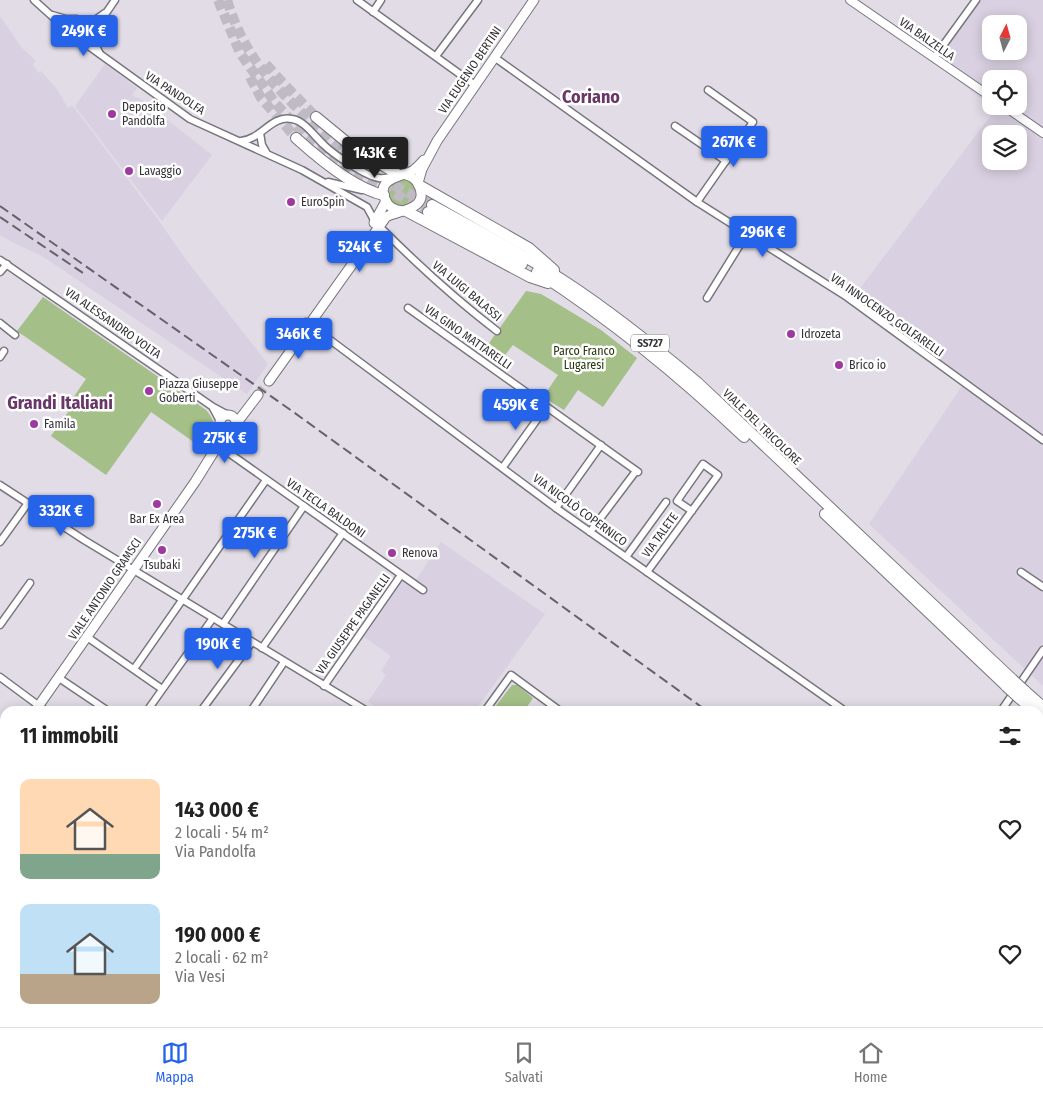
<!DOCTYPE html>
<html lang="it">
<meta charset="utf-8">
<style>
body{margin:0;font-family:"Fira Sans Condensed",sans-serif;background:#f2f2f2;color:#222;height:100vh;display:flex;flex-direction:column;font-size:19px;white-space:nowrap}
*{box-sizing:border-box;margin:0}
p{font-size:16px;color:#767676}
.icon{flex:none;width:28px;height:28px;fill:none;stroke:currentColor;stroke-width:2;stroke-linecap:round;stroke-linejoin:round}
.map{position:relative;flex:1;overflow:hidden}
.details{position:absolute;left:0px;top:706px;width:1044px;height:321px;display:flex;flex-direction:column;background:#fff;border-radius:15px 15px 0 0;box-shadow:0 2px 12px #0003}
.details>*{flex:none}
.needle{width:32px;rotate:6deg}
.fabs{position:absolute;left:982px;top:15px;display:grid;gap:10px}
.fabs a{display:grid;place-items:center;width:45px;height:45px;border-radius:10px;background:#fff;box-shadow:0 2px 12px #0003;font-size:25px}
.price{position:absolute;translate:-50% -42px;padding:0 11px;border-radius:5px;background:#2563eb;color:#fff;font-size:16px;line-height:32px;filter:drop-shadow(0 1px 2px #0008)}
.price::after{content:'';position:absolute;left:50%;top:30px;width:15px;height:11px;margin-left:-8px;background:inherit;clip-path:polygon(0 0,100% 0,50% 100%)}
.price.active{background:#222;color:#fff}
ul{padding:0;list-style:none}
li{display:flex;align-items:center;gap:15px;height:125px;padding:0 20px}
li span{display:grid;place-items:center;flex:none;width:140px;height:100px;border-radius:10px;color:#555}
li>.icon{margin-inline-start:auto}
span .icon{width:60px;height:60px;fill:#fffc;stroke-width:1}
li b{font-size:21px}
h2{display:flex;justify-content:space-between;align-items:center;height:60px;padding:0 20px;font-size:21px}
.tab-bar{display:flex;justify-content:space-around;align-items:center;height:70px;border-top:1px solid #e0e0e0;background:#fff;font-size:14px;color:#767676}
.tab-bar a{display:grid;justify-items:center;gap:2px}
.tab-bar .active{color:#2563eb}
.map>svg:first-child{display:block}
</style>
<div class="map">
<svg width="1043" height="1027" viewBox="0 0 1043 1027">
<rect width="100%" height="100%" fill="#e1dce6"/>
<g fill="#d9d0e1" fill-rule="evenodd">
<path d="M974,0H1043V686L869,524L962,386L855,295L995,110L933,61ZM991,24H1019V51H991ZM991,79H1019V106H991ZM991,134H1019V161H991Z"/>
<polygon points="0,16 21,47 36,61 33,64 38,73 41,71 57,89 67,107 73,106 159,221 184,257 268,364 247,394 42,256 14,243 0,235"/>
<polygon points="105,64 137,88 132,95 142,100 212,155 162,221 75,106"/>
<polygon points="441,542 545,614 475,711 385,711 368,702 386,675 381,671 391,656 364,637 403,580 412,586"/>
</g>
<g fill="#a4bf87">
<circle cx="402" cy="193" r="15"/>
<polygon points="526,291 541,294 558,304 601,330 637,358 603,407 578,390 564,410 543,397 558,375 513,345 497,365 482,353"/>
<path d="M43,297L206,410C218,423 216,437 208,452L151,412L106,475L51,436L71,408L68,405L86,379L17,331Z"/>
<polygon points="512,685 517,685 533,698 524,711 492,711"/>
<polygon points="0,995 5,999 5,1022 36,1023 42,1027 0,1027"/>
<polygon points="240,1023 320,1023 317,1027 246,1027"/>
</g>
<g fill="none" stroke-linecap="round" stroke-linejoin="round">
<polyline stroke="#bfbac3" stroke-width="9" stroke-dasharray="9 4.5" stroke-linecap="butt" points="258,395 269,381"/>
<g stroke="#bfbac3" stroke-width="10" stroke-dasharray="10 5" stroke-linecap="butt">
<polyline points="218,0 240,53 276,104 311,142 341,163 428,212"/>
<path d="M227,0C242,48 262,73 297,108C312,123 327,139 344,152C370,174 402,190 432,205"/>
<polyline points="266,64 282,82 316,117"/>
<polyline points="250,77 261,98 296,138"/>
</g>
<g stroke="#79757e" stroke-width="9">
<g id="minor">
<polyline points="34,0 75,37 84,41 89,40 92,38 93,32 88,24 77,19 70,23 69,30 71,34"/>
<polyline points="357,0 475,85"/>
<polyline points="373,12 381,0"/>
<polyline points="52,15 66,19 75,19"/>
<polyline points="84,21 95,20 105,13"/>
<polyline points="93,32 115,0"/>
<polyline points="93,35 97,48 100,54"/>
<polyline points="79,39 190,119 302,170 367,207 373,218 374,224"/>
<polyline points="436,56 478,0"/>
<polyline points="494,57 697,202 847,297 1043,440"/>
<polyline points="934,58 976,0"/>
<polyline points="675,126 726,161"/>
<polyline points="260,133 262,145 266,152"/>
<path d="M241,141C262,139 271,115 292,119C305,121 314,136 324,145C333,154 367,177 379,178C384,179 390,177 394,176"/>
<polyline points="328,182 362,190"/>
<polyline points="697,202 753,122 708,90"/>
<path d="M379,226C416,263 455,299 497,331"/>
<polyline points="0,260 213,407 228,415"/>
<polyline points="0,272 7,264"/>
<polyline points="707,298 746,235"/>
<polyline points="408,308 638,472"/>
<polyline points="306,322 556,508 845,711"/>
<polyline points="0,323 15,335"/>
<polyline points="0,357 4,351"/>
<polyline points="213,408 221,423"/>
<polyline points="219,446 423,590"/>
<polyline points="503,467 546,407"/>
<polyline points="0,485 84,540 367,711"/>
<polyline points="556,508 601,445"/>
<polyline points="590,532 636,471"/>
<polyline points="0,542 28,503"/>
<polyline points="626,557 666,502"/>
<polyline points="647,572 718,475 703,464 677,501 692,511"/>
<polyline points="1021,572 1043,587"/>
<polyline points="223,624 304,506"/>
<polyline points="0,625 30,583"/>
<polyline points="87,637 162,689"/>
<polyline points="262,648 343,533"/>
<polyline points="134,669 266,480"/>
<polyline points="0,677 46,711"/>
<polyline points="59,678 108,711"/>
<polyline points="324,686 401,575"/>
<polyline points="147,711 213,618"/>
<polyline points="201,711 252,642"/>
<polyline points="251,711 284,662"/>
<polyline points="485,711 511,675 560,711"/>
<polyline points="1001,711 1043,650"/>
<polyline points="0,739 5,743"/>
<polyline points="0,839 5,842"/>
<polyline points="1039,941 1043,944"/>
<polyline points="0,958 5,951"/>
<polyline points="170,1022 177,1027"/>
<polyline points="696,1022 701,1027"/>
<polyline points="780,1022 788,1027"/>
<polyline points="147,1027 150,1022"/>
<polyline points="372,1027 372,1022"/>
<polyline points="425,1027 425,1022"/>
<polyline points="452,1027 456,1022"/>
<polyline points="534,1027 538,1022"/>
<polyline points="592,1027 595,1022"/>
<polyline points="657,1027 660,1022"/>
<polyline points="852,1027 877,1022"/>
</g>
</g>
<g stroke="#79757e" stroke-width="10">
<g id="tertiary">
<polyline points="850,0 991,97"/>
<polyline points="1004,106 1043,133"/>
</g>
</g>
<g stroke="#79757e" stroke-width="11">
<g id="secondary">
<polyline points="418,183 422,169 437,141 534,0"/>
<path d="M402,211C395,210 389,208 386,201C374,179 400,177 412,171C417,168 420,164 424,160"/>
<polyline points="374,223 386,201"/>
<path d="M269,381L386,217C398,210 430,210 419,186C416,178 410,176 403,174"/>
<circle cx="228" cy="423" r="8"/>
<polyline points="236,424 258,395"/>
<polyline points="222,448 229,431"/>
<polyline points="35,711 195,482 218,445 222,427"/>
<polyline points="0,761 5,754"/>
<polyline points="0,969 5,972"/>
<polyline points="74,1022 80,1027"/>
</g>
</g>
<g stroke="#79757e" stroke-width="12">
<g id="trunk">
<polyline points="316,117 355,149 399,175"/>
<path d="M296,138C317,157 355,189 384,195"/>
<polyline points="419,185 529,248 554,270"/>
<path d="M432,205C477,230 524,254 567,283C613,313 655,347 697,382L1012,679"/>
<polyline points="406,211 530,277 548,283"/>
<polyline points="428,212 522,264"/>
<path d="M537,272C611,320 680,376 744,437"/>
<polyline points="825,514 1006,686"/>
<polyline points="1025,691 1043,707"/>
<polyline points="1019,698 1034,711"/>
<polyline points="1039,715 1043,719"/>
<polyline points="1039,1012 1043,1007"/>
<polyline points="1023,1027 1028,1022"/>
</g>
</g>
<use href="#minor" stroke="#fff" stroke-width="6"/>
<use href="#tertiary" stroke="#fff" stroke-width="8"/>
<use href="#secondary" stroke="#fff" stroke-width="9"/>
<use href="#trunk" stroke="#fff" stroke-width="10"/>
<g stroke="#666368" stroke-width="2" stroke-dasharray="10 5" stroke-linecap="butt">
<polyline points="0,206 292,411 707,711"/>
<polyline points="0,217 83,273"/>
<polyline points="1039,946 1043,949"/>
</g>
<g stroke="#79757e" stroke-width="12" stroke-linecap="butt">
<g id="trunk-bridge">
<polyline points="1012,679 1025,691"/>
<polyline points="1006,686 1019,698"/>
<polyline points="1036,1027 1043,1020"/>
</g>
</g>
<use href="#trunk-bridge" stroke="#fff" stroke-width="10"/>
</g>
<g fill="#9e3a9f" stroke="#fff" stroke-width="2">
<circle cx="112" cy="114" r="5"/>
<circle cx="129" cy="171" r="5"/>
<circle cx="291" cy="202" r="5"/>
<circle cx="791" cy="334" r="5"/>
<circle cx="839" cy="365" r="5"/>
<circle cx="149" cy="391" r="5"/>
<circle cx="34" cy="424" r="5"/>
<circle cx="157" cy="504" r="5"/>
<circle cx="162" cy="550" r="5"/>
<circle cx="392" cy="553" r="5"/>
</g>
<g text-anchor="middle" dominant-baseline="central" stroke-width="5" stroke-linejoin="round" paint-order="stroke">
<rect fill="#fff" stroke="#727073" stroke-width="1" x="631" y="334.5" width="38" height="17" rx="4"/>
<g font-size="11" font-weight="bold" fill="#353337">
<text x="650" y="343">SS727</text>
</g>
<g font-size="12" fill="#353337" stroke="#fff">
<text transform="translate(927 39) rotate(35)">VIA BALZELLA</text>
<text transform="translate(470 70) rotate(-56)">VIA EUGENIO BERTINI</text>
<text transform="translate(175 93) rotate(33)">VIA PANDOLFA</text>
<text transform="translate(467 291) rotate(40)">VIA LUIGI BALASSI</text>
<text transform="translate(887 315) rotate(35)">VIA INNOCENZO GOLFARELLI</text>
<text transform="translate(113 323) rotate(35)">VIA ALESSANDRO VOLTA</text>
<text transform="translate(468 337) rotate(35)">VIA GINO MATTARELLI</text>
<text transform="translate(762 427) rotate(44)">VIALE DEL TRICOLORE</text>
<text transform="translate(326 508) rotate(35)">VIA TECLA BALDONI</text>
<text transform="translate(580 510) rotate(36)">VIA NICOLÒ COPERNICO</text>
<text transform="translate(660 535) rotate(-54)">VIA TALETE</text>
<text transform="translate(105 589) rotate(-56)">VIALE ANTONIO GRAMSCI</text>
<text transform="translate(353 624) rotate(-55)">VIA GIUSEPPE PAGANELLI</text>
</g>
<g font-size="12" fill="#353337" stroke="#fff" text-anchor="start">
<text x="122" y="107">Deposito<tspan x="122" dy="14">Pandolfa</tspan></text>
<text x="139" y="171">Lavaggio</text>
<text x="301" y="202">EuroSpin</text>
<text x="801" y="334">Idrozeta</text>
<text x="849" y="365">Brico io</text>
<text x="159" y="384">Piazza Giuseppe<tspan x="159" dy="14">Goberti</tspan></text>
<text x="44" y="424">Famila</text>
<text x="157" y="519" text-anchor="middle">Bar Ex Area</text>
<text x="402" y="553">Renova</text>
<text x="162" y="565" text-anchor="middle">Tsubaki</text>
</g>
<g font-size="12" fill="#26380e" stroke="#fff">
<text x="584" y="351">Parco Franco<tspan x="584" dy="14">Lugaresi</tspan></text>
</g>
<g font-size="18" font-weight="bold" fill="#683668" stroke="#fff">
<text x="591" y="97">Coriano</text>
<text x="60" y="403">Grandi Italiani</text>
</g>
</g>
</svg>
<div class="fabs">
<a><svg class="needle" viewBox="-14 -14 28 28"><path d="M0-13l5 13h-10z" fill="#e53935"/><path d="M0 13l5-13h-10z" fill="#767676"/></svg></a>
<a><svg class="icon" aria-label="locate" viewBox="0 0 24 24"><circle cx="12" cy="12" r="6"/><path d="M12 2v4M12 18v4M2 12h4M18 12h4"/></svg></a>
<a><svg class="icon" aria-label="layers" viewBox="0 0 24 24"><path d="M12 4l9 5-9 5-9-5zM3 14l9 5 9-5"/></svg></a>
</div>
<b class="price" style="left:84px;top:57px">249K €</b>
<b class="price" style="left:734px;top:168px">267K €</b>
<b class="price active" style="left:375px;top:179px">143K €</b>
<b class="price" style="left:763px;top:258px">296K €</b>
<b class="price" style="left:360px;top:273px">524K €</b>
<b class="price" style="left:299px;top:360px">346K €</b>
<b class="price" style="left:516px;top:431px">459K €</b>
<b class="price" style="left:225px;top:464px">275K €</b>
<b class="price" style="left:61px;top:537px">332K €</b>
<b class="price" style="left:255px;top:559px">275K €</b>
<b class="price" style="left:218px;top:670px">190K €</b>
<section class="details">
<h2>11 immobili<svg class="icon" aria-label="filters" viewBox="0 0 24 24"><path d="M4 7h16M4 17h16"/><circle cx="9" cy="7" r="2"/><circle cx="15" cy="17" r="2"/></svg></h2>
<ul>
<li><span style="background:linear-gradient(#ffd9b3 75%,#7fa58c 0)"><svg class="icon" aria-label="home" viewBox="0 0 24 24"><path d="M3 11l9-7 9 7M6 9v11h12V9"/></svg></span><div><b>143 000 €</b><p>2 locali · 54 m²</p><p>Via Pandolfa</p></div><svg class="icon" aria-label="heart" viewBox="0 0 24 24"><path d="M12 20l-8-8c-3-5 5-10 8-4 3-6 11-1 8 4z"/></svg></li>
<li><span style="background:linear-gradient(#bfe0f5 70%,#b9a48a 0)"><svg class="icon" aria-label="home" viewBox="0 0 24 24"><path d="M3 11l9-7 9 7M6 9v11h12V9"/></svg></span><div><b>190 000 €</b><p>2 locali · 62 m²</p><p>Via Vesi</p></div><svg class="icon" aria-label="heart" viewBox="0 0 24 24"><path d="M12 20l-8-8c-3-5 5-10 8-4 3-6 11-1 8 4z"/></svg></li>
</ul>
</section>
</div>
<nav class="tab-bar">
<a class="active"><svg class="icon" aria-label="map" viewBox="0 0 24 24"><path d="M3 6l6-2 6 2 6-2v14l-6 2-6-2-6 2zM9 4v14M15 6v14"/></svg>Mappa</a>
<a><svg class="icon" aria-label="saved" viewBox="0 0 24 24"><path d="M7 4h10v16l-5-4-5 4z"/></svg>Salvati</a>
<a><svg class="icon" aria-label="home" viewBox="0 0 24 24"><path d="M3 11l9-7 9 7M6 9v11h12V9"/></svg>Home</a>
</nav>
